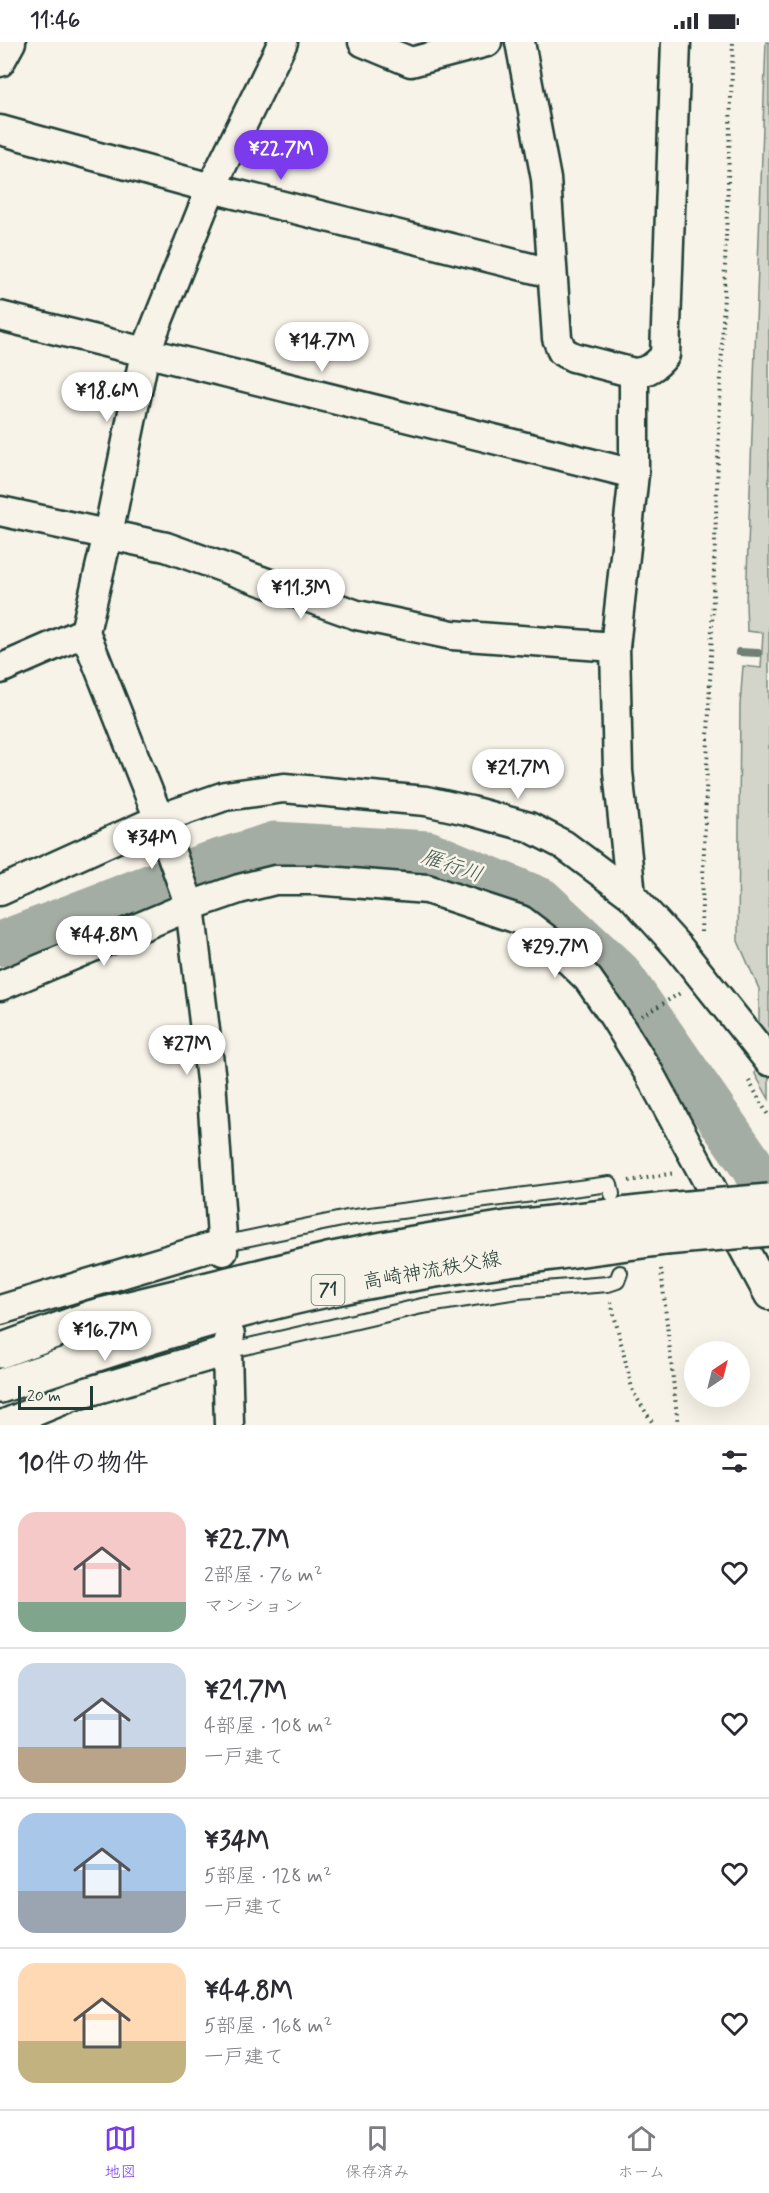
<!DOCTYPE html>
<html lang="ja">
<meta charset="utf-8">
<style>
body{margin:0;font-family:Mynerve,"Klee One",sans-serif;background:#f2f2f3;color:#2b2b33;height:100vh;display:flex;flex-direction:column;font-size:22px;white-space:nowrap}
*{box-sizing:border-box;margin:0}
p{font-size:20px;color:#7c7c81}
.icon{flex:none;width:33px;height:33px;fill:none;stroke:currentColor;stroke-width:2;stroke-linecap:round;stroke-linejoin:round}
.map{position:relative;height:1383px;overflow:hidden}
.details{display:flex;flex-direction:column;background:#fff;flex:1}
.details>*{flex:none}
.needle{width:39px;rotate:35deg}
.buttons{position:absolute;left:684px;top:1299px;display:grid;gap:12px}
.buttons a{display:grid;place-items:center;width:66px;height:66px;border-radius:50%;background:#fff;box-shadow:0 6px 24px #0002;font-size:30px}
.scale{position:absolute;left:18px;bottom:15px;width:75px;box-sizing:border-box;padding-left:6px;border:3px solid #1f3d34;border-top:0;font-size:16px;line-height:21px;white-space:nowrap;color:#1f3d34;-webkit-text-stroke:4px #f7f3e8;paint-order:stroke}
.price{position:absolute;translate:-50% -51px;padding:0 14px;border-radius:21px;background:#fff;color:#222;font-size:20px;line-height:39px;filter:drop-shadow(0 2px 3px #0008)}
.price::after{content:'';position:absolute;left:50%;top:36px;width:18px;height:14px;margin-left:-9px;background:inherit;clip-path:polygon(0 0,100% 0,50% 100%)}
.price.on{background:#7c3aed;color:#fff}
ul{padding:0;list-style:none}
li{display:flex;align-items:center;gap:18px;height:150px;padding:0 18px}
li+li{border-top:2px solid #e1e1e2}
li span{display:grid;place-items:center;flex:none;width:168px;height:120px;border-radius:18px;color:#555}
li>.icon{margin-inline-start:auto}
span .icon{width:72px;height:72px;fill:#fffc;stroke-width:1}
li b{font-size:26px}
h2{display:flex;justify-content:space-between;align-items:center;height:72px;padding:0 18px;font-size:26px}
.status{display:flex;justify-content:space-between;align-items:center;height:42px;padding:0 30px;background:#fff;direction:ltr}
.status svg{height:16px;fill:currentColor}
.dock{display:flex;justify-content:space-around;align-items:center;height:84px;border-top:2px solid #e1e1e2;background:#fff;font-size:16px;color:#7c7c81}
.dock a{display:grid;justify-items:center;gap:3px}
.dock .on{color:#7c3aed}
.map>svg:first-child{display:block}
</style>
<div class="status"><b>11:46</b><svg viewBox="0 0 49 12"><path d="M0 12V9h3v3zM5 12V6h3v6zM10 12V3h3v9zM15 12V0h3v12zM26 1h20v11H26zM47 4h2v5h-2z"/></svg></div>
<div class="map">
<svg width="769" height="1383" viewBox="0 0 769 1383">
<rect width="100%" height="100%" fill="#f7f3e8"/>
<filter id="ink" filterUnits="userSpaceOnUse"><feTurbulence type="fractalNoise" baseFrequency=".0167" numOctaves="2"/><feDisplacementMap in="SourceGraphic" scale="12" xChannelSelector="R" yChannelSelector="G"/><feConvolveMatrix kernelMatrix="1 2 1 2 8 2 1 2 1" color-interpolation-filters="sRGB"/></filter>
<g filter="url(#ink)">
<polygon fill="#d3d5ca" stroke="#79897f" stroke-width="1.5" points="766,0 769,0 769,1057 755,1032 759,985 759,947 738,899 740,663 743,624 761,626 763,591 747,589 746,561"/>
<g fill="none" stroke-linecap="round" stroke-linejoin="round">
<polyline stroke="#6f8077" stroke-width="8" points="739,610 758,611"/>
<polyline stroke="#a4ada3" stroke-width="45" points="0,902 204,824 275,802 428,811 541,858 619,931 753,1125 769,1156"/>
<g stroke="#1f3d34" stroke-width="18">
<g id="service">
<polyline points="221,1202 347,1176 610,1142 612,1152"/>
<polyline points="227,1309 422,1264 518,1249 608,1242 617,1239 620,1231"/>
</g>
</g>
<g stroke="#1f3d34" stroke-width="33">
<g id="minor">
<polyline points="363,0 411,20 487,0"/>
<path d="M520,0L546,137L557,296L562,309L573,315L634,331C648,330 656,324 665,313L676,0"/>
<polyline points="0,20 11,0"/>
<polyline points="0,88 211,146 551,231"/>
<polyline points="0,274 634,432"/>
<polyline points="0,469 166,505 357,573 452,593 615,605"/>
<polyline points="0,627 85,590"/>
<polyline points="0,849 159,777 225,754 284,746 426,759 471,769 529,785 564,803 631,853 679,906 769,1019"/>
<polyline points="631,853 618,729 615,605 634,432 634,331"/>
<polyline points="0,944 190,864 239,847 275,838 314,838 427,847 521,878 550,900 588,937 611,970 649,1031 769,1253"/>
<polyline points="223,1209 211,1038 190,864 159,777 85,590 108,492 145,311 211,146 283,0"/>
<polyline points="0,1268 221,1202"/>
<polyline points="2,1383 70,1355 227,1309"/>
<polyline points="229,1383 227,1309 230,1293"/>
</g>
</g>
<g stroke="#1f3d34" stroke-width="38">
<g id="primary">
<polyline points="0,1309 93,1275 328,1218 414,1201 507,1186 666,1168"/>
<path d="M0,1344C109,1308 219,1270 332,1247C442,1224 554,1211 665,1196"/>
</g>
</g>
<g stroke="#1f3d34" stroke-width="4" stroke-dasharray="1.5 4.5" stroke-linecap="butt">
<polyline points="701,890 733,0"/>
<polyline points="642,974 682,950"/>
<polyline points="749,1039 769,1075"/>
<polyline points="629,1139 675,1131"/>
<polyline points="661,1227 678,1383"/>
<polyline points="611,1260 633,1350 654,1383"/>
</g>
<use href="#service" stroke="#f7f3e8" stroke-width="14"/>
<use href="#minor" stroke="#f7f3e8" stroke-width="28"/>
<use href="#primary" stroke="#f7f3e8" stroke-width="33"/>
<g stroke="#1f3d34" stroke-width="38" stroke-linecap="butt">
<g id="primary-bridge">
<polyline points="666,1168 769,1159"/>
<polyline points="665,1196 769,1187"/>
</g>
</g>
<use href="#primary-bridge" stroke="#f7f3e8" stroke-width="33"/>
</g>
</g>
<g text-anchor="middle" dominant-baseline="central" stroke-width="5" stroke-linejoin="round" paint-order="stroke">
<rect fill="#f7f3e8" stroke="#60746a" stroke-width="1.5" x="311.5" y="1233" width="33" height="30" rx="4.5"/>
<g font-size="18" font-weight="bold" fill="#1f3d34">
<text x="328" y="1248">71</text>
</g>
<g font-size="20" fill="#1f3d34" stroke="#f7f3e8">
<text transform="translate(432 1229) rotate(-10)">高崎神流秩父線</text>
</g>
<g font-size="21" font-style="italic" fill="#405950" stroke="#f7f3e8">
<text transform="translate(452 824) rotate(19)">雁行川</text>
</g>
</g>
</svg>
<div class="buttons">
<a><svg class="needle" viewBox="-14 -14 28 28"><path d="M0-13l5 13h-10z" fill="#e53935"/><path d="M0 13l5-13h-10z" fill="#7c7c81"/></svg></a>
</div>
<div class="scale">20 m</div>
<b class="price on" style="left:281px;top:139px">¥22.7M</b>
<b class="price" style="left:322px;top:331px">¥14.7M</b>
<b class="price" style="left:107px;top:381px">¥18.6M</b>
<b class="price" style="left:301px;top:578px">¥11.3M</b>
<b class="price" style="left:518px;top:758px">¥21.7M</b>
<b class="price" style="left:152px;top:828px">¥34M</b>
<b class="price" style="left:104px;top:925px">¥44.8M</b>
<b class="price" style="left:555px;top:937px">¥29.7M</b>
<b class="price" style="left:187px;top:1034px">¥27M</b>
<b class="price" style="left:105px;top:1320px">¥16.7M</b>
</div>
<section class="details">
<h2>10件の物件<svg class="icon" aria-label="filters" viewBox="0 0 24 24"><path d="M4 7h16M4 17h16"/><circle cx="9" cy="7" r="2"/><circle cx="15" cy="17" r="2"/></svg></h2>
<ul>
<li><span style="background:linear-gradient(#f6c9c9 75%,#7fa58c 0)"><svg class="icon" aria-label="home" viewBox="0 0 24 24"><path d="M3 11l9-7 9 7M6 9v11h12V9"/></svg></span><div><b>¥22.7M</b><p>2部屋 · 76 m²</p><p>マンション</p></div><svg class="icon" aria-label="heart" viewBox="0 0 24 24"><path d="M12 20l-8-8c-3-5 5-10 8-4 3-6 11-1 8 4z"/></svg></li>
<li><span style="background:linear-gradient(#c9d6e8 70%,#b9a48a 0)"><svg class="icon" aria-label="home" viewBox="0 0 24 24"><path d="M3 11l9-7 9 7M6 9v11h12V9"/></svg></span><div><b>¥21.7M</b><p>4部屋 · 108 m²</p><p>一戸建て</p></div><svg class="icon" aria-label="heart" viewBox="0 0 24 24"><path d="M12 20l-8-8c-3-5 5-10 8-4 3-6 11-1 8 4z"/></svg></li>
<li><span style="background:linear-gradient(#a9c7e8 65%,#9aa5b1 0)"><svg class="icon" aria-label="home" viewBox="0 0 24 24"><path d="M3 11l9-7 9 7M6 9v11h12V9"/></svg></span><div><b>¥34M</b><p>5部屋 · 128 m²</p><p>一戸建て</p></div><svg class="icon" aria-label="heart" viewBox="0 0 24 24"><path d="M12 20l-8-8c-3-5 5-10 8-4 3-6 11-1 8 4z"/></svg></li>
<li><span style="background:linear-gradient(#ffd9b3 65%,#c2b280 0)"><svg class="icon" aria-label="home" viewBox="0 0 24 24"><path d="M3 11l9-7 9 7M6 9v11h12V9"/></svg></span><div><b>¥44.8M</b><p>5部屋 · 168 m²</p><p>一戸建て</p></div><svg class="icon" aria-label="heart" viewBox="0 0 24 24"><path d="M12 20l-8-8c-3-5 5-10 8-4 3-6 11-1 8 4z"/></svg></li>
</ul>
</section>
<nav class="dock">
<a class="on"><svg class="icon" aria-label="map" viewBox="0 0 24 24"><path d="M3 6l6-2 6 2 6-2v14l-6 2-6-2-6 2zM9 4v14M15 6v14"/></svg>地図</a>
<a><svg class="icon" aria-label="saved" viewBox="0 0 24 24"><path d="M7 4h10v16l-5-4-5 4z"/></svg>保存済み</a>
<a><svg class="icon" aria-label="home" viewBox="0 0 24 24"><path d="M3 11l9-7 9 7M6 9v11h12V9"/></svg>ホーム</a>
</nav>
